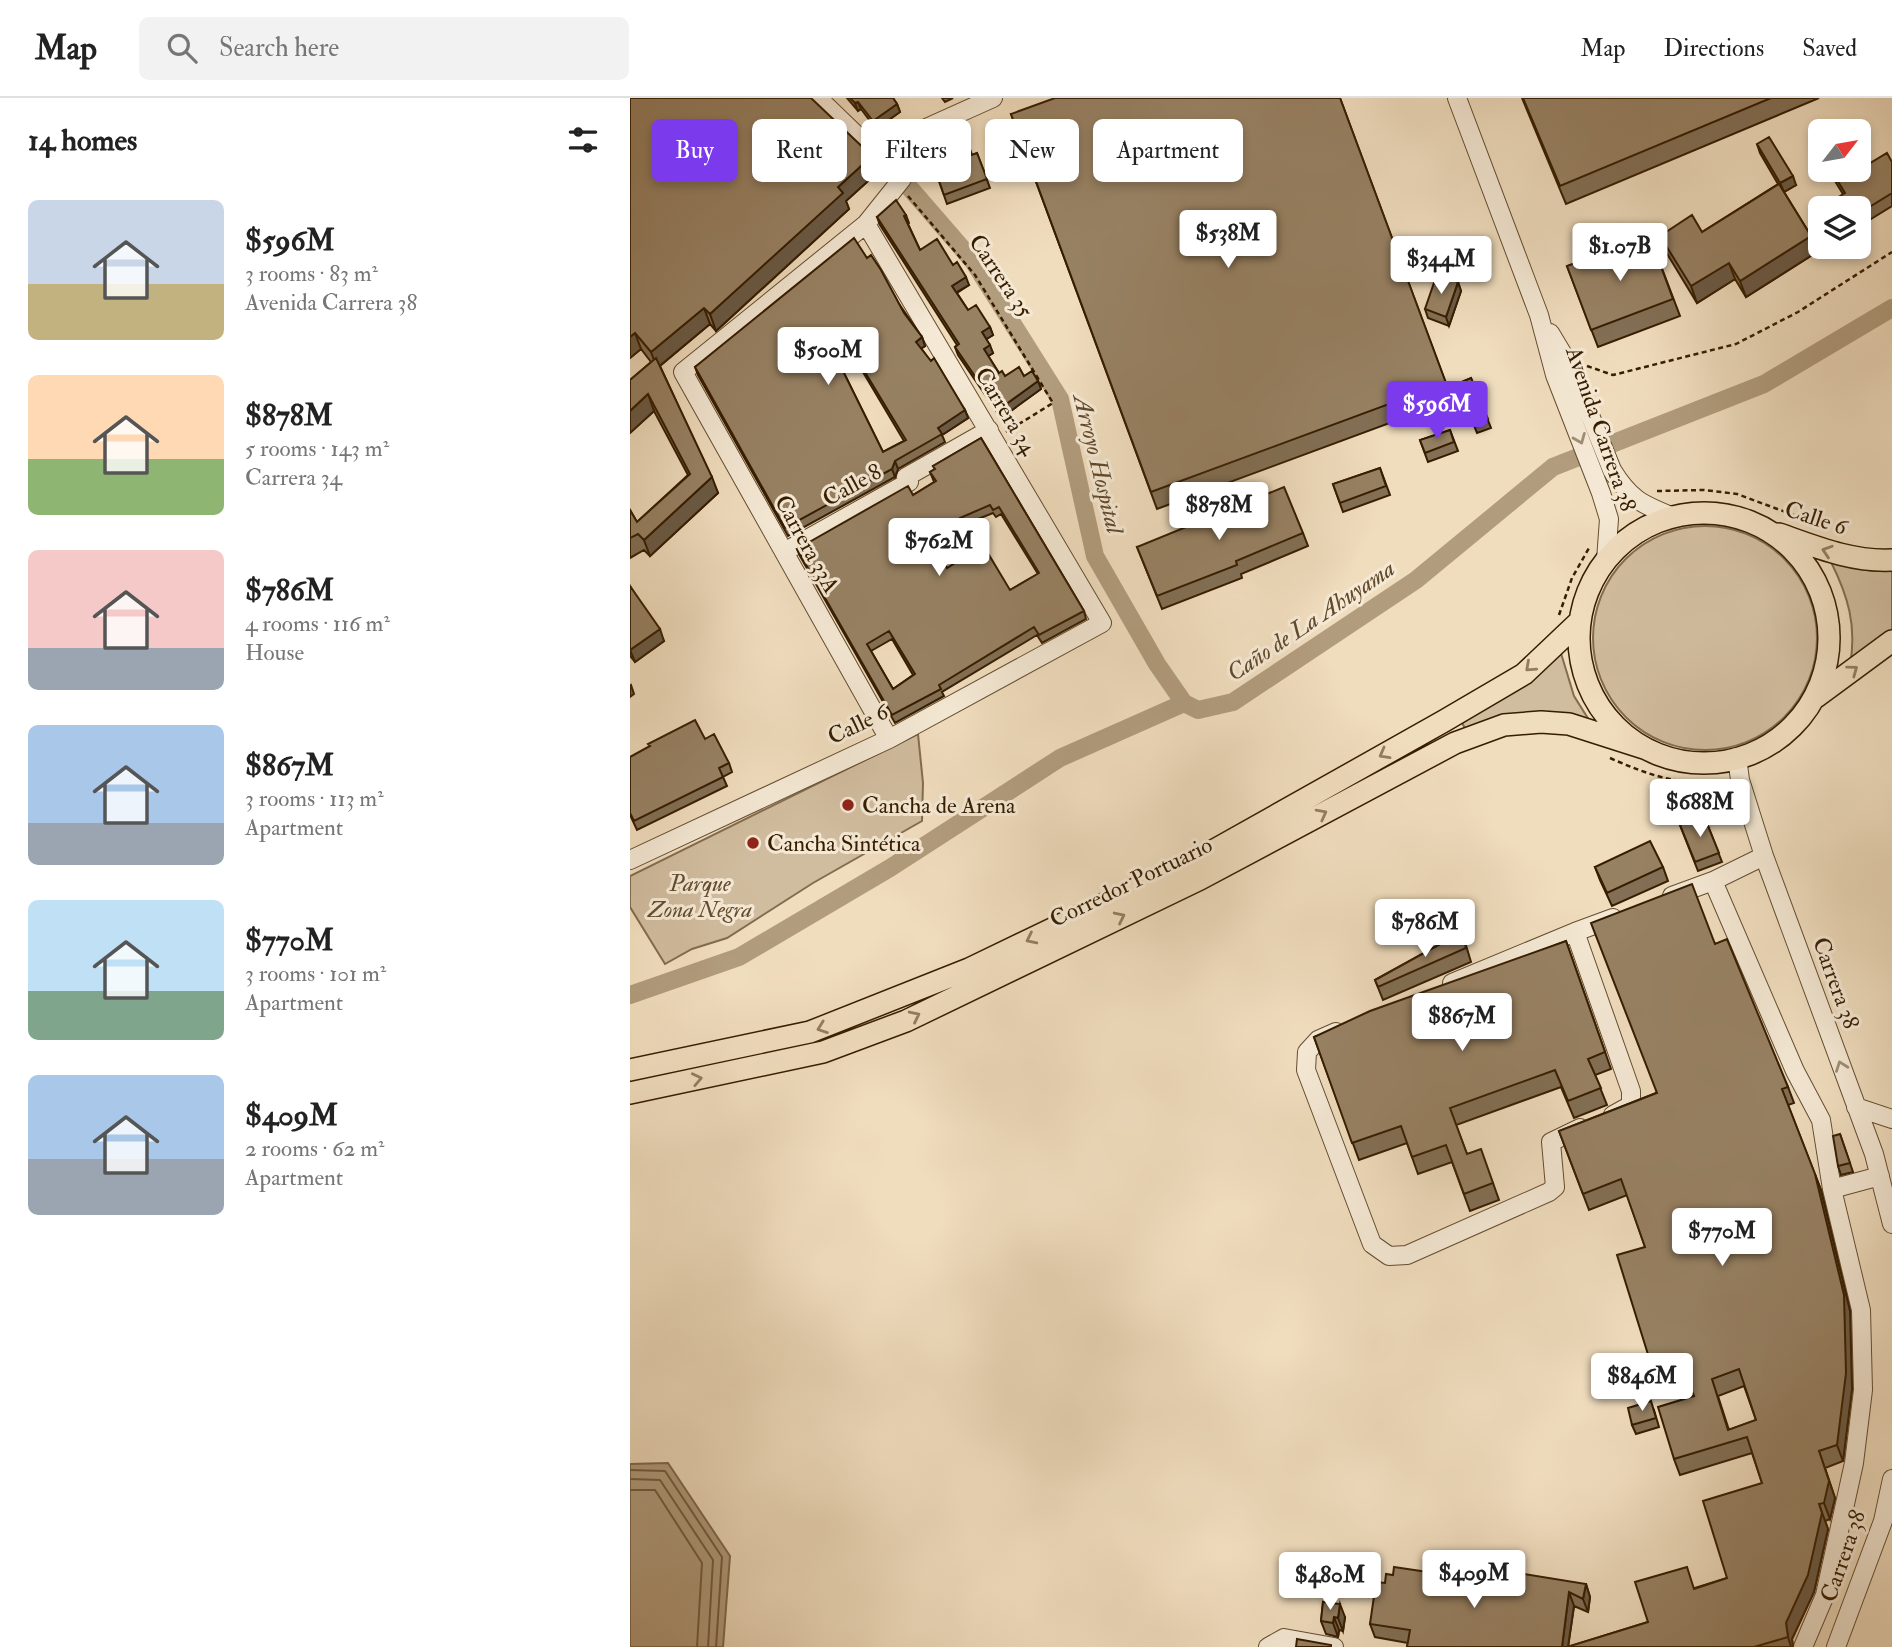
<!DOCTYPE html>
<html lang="en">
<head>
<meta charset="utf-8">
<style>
	body { margin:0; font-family:"IM FELL Double Pica",serif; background:#f2f2f2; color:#222; height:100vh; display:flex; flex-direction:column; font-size:26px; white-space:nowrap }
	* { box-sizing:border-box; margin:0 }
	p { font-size:23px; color:#767676 }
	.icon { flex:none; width:38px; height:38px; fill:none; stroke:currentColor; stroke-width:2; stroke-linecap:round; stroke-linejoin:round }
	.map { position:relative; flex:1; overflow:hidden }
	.side { display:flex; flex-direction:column; background:#fff; width:630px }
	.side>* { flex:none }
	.guide { position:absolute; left:21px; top:21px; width:665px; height:63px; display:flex; gap:14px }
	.needle { width:46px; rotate:59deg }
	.buttons { position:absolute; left:1178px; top:21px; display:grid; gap:14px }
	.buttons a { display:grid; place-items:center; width:63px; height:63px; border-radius:10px; background:#fff; box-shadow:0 4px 10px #0003; font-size:35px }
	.price { position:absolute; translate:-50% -60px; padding:0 16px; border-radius:7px; background:#fff; color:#222; font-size:23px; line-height:46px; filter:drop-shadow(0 2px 4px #0008) }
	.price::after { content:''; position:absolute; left:50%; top:42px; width:21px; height:16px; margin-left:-10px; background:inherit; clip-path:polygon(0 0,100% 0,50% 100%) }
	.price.on { background:#7c3aed; color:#fff }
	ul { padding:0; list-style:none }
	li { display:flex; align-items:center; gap:21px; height:175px; padding:0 28px }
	li span { display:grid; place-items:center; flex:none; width:196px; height:140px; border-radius:10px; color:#555 }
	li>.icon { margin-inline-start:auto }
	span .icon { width:84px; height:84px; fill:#fffc; stroke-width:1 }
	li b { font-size:30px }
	h2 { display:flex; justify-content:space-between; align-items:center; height:84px; padding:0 28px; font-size:30px }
	.pill { padding:0 24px; border-radius:10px; background:#fff; box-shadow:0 4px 10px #0003; font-size:24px; line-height:63px }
	.pill.on { background:#7c3aed; color:#fff }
	header { display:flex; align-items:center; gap:42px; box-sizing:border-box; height:98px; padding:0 35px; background:#fff; border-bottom:2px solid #e0e0e0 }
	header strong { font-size:33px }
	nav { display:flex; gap:38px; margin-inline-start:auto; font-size:24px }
	.search { width:490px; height:63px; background:#f2f2f2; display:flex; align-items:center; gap:18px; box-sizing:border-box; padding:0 24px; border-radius:10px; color:#767676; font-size:26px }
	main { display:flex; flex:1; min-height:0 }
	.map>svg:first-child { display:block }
	.green { fill:#d0bc9e; stroke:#836c4f; stroke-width:2 }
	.water { fill:#b19c7d; stroke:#80694b; stroke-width:2 }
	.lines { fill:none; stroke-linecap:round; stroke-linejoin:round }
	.shore { stroke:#745c3e; stroke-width:2 }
	.canal { stroke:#b19c7d; stroke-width:18 }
	.minor-casing { stroke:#644d30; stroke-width:20 }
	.major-casing { stroke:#361d00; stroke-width:24 }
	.path { stroke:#361d00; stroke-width:2.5; stroke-dasharray:5 3.5; stroke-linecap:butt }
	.minor { stroke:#f5e9d5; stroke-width:18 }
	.major { stroke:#f0ddbe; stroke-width:21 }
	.wall { fill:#826f55; stroke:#361d00; stroke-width:2; fill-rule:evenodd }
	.shaded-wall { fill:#6a5a45; stroke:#361d00; stroke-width:2 }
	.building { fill:#978163; stroke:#361d00; stroke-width:2; fill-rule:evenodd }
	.oneway { stroke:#9f8d75 }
	.oneway2 { stroke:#937d5f }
	.poi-dot { fill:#8f2418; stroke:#f5e9d5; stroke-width:2.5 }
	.labels { text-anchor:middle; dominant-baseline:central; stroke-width:6; stroke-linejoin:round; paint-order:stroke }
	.street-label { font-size:23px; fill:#361d00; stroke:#f5e9d5 }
	.poi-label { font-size:23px; fill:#361d00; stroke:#f5e9d5; text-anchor:start }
	.park-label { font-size:23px; font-style:italic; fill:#644d2f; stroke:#f5e9d5 }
	.water-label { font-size:24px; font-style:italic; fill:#61492c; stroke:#f5e9d5 }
</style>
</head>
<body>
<header>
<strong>Map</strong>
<div class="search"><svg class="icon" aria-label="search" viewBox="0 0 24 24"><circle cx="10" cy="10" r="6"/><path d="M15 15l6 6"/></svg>Search here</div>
<nav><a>Map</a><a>Directions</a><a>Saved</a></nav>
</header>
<main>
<section class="side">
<h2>14 homes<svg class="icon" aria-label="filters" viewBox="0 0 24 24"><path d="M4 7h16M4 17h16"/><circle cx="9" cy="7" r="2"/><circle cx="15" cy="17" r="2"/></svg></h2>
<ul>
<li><span style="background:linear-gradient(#c9d6e8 60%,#c2b280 0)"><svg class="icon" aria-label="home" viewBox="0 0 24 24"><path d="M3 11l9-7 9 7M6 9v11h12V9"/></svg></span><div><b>$596M</b><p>3 rooms · 83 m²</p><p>Avenida Carrera 38</p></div></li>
<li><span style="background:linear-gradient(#ffd9b3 60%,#8fb573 0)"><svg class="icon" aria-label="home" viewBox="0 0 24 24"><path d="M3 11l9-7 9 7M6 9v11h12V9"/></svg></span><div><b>$878M</b><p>5 rooms · 143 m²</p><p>Carrera 34</p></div></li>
<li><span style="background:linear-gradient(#f6c9c9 70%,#9aa5b1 0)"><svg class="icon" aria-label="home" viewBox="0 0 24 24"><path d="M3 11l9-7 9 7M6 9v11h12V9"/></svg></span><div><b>$786M</b><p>4 rooms · 116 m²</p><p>House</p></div></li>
<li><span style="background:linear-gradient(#a9c7e8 70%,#9aa5b1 0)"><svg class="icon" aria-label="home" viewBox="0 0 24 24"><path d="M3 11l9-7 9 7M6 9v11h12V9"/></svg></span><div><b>$867M</b><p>3 rooms · 113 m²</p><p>Apartment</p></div></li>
<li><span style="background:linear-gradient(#bfe0f5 65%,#7fa58c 0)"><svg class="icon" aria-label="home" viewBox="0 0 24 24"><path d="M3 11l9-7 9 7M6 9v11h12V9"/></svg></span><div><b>$770M</b><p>3 rooms · 101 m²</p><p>Apartment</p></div></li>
<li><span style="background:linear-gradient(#a9c7e8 60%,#9aa5b1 0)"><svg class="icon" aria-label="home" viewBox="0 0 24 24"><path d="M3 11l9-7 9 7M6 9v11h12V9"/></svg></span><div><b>$409M</b><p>2 rooms · 62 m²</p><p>Apartment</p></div></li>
</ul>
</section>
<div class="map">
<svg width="1262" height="1549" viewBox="0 0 1262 1549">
	<rect width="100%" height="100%" fill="#f0ddbe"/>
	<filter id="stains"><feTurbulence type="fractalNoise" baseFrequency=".00286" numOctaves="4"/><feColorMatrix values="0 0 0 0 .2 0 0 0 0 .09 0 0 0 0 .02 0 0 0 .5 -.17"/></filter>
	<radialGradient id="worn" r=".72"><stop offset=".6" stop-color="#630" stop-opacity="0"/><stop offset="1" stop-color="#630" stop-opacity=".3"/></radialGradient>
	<!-- green -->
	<path class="green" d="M963 540a112 112 0 1 1 224 0a112 112 0 1 1-224 0Z
		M1201,464l41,9h20v60l-42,34c7,-39 -2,-69 -19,-103z
		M930,552l14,46 15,24 -123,10 -4,-7z
		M288,636l5,49 -1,38 -109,62 -86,55 -35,11 -27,15 -35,-57v-31z"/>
	<!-- water -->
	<path class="water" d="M38,1365l62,93 -7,91h-93v-183z"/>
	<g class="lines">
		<!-- shore -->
		<path class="shore" d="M0,1372l35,1 57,86 -6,90
			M0,1381l30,1 53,80 -5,87
			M0,1392h25l47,73 -5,84"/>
		<!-- canal -->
		<path class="canal" d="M272,81l71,82 87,138 35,157 62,108 27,39
			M0,897l109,-38 151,-89 170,-110 124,-55 14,7 35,-8 183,-122 137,-113 211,-83 128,-76"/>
		<!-- minor casing -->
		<g class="minor-casing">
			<path id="minor" d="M188,0l84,81 -36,45 -183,148 206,367
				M827,0l82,217 16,60 46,118 8,26 -3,41
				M245,53l118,-53
				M920,235l21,35 41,102c17,28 29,34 59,46
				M276,379l83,-47
				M154,454l125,-70
				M1107,659l3,23 24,76 110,298 18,70
				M1134,758l-51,25 82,190 26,49 11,69 29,121 2,80 -9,73 -29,132 -22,52
				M0,762l259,-121 213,-116 -236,-399
				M1042,798l41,-15
				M822,885l123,-51
				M706,934l-18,8 -11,12 -1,18 66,174 17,12 18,-1 142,-63 6,-5 -4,-45 29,-14
				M1226,1009l36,12
				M983,1017l18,-10v-14l-56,-159 38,-14
				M1202,1091l48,-13
				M638,1549l16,-9 50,9
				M1206,1549l47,-126 9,-42"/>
		</g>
		<!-- major casing -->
		<g class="major-casing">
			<path id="major" d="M949 540a125 125 0 1 1 250 0a125 125 0 1 1-250 0Z
				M1149,436c37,13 73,28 113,26
				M1186,599l76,-56
				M0,972l180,-38 159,-63 235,-113 240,-135 80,-47 56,-53
				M0,995l193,-41 83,-31 294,-142 255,-136 49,-18 37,-3 28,2 75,24"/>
		</g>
		<!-- path -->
		<path class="path" d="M278,98l67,79 78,128 -47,29
			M957,268l26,9 123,-31 62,-32 94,-60
			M1027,393l47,-1 33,4 62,23
			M929,517l13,-37 17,-30
			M980,660c38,17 73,29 115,24"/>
		<!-- minor -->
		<use href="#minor" class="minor"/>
		<!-- major -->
		<use href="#major" class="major"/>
	</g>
	<!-- wall -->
	<path class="wall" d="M0,0l248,74 -32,29 3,8 -133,122 -6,-7 -50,42 58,127 -68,63 -6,-6 -14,8v-48l7,12 51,-47 -34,-64 -24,22v-53l21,-18 -10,-13 -11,9z
		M217,0h46l4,6 3,8 -24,17 -15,-20 -3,2z
		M312,0h11l-8,4z
		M710,0l112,302 -295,109 -146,-395z
		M892,0h297l-253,106z
		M294,40l48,17 5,-2 13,35 -43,16z
		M1127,46l39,41 -12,7 27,44 6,16 -71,45 -11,-18 -38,24 -31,-51 -6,-16 42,-4 76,-48 -18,-31z
		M1262,64v44l-34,21v-19l-15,-14 -11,-18 -2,-6h19l3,4z
		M276,117l3,8 -1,1 12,26 33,15 16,20 -12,8 11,17 22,17 3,8 -7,4 7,14 -5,3 11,17 6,3h19l14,5 3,8 -40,29 -43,-63 -3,-8 2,-2 -77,-120 -3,-8z
		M1020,139l30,79 -82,31 -31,-81z
		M237,160l55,79 3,9 -4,2 44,62 3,8 -26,17 3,7 -47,27 -3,8 -107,59 -90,-161 -3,-8zM224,259l50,84 -21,11 -43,-87z
		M828,184l3,9 -12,35 -21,-8 -3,-9z
		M841,280l20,50 -14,5 -20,-49z
		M820,332l8,21 -30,11 -8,-22z
		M351,340l103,173 2,8 -44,24 -5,-8 -95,57 2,4 -49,27 -95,-167 -3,-7 116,-54 21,-13 -4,-10 5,-3 -2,-3zM363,415l3,4 5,-3 37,60 -28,16 -63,-22 -11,-20 29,-17 -2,-6zM262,541l21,36 -20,14 -22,-38z
		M750,370l10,27 -47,17 -10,-28z
		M673,435l5,13 -67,28 1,4 -80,31 -25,-62z
		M0,488l34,55 -29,21 -5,-6z
		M0,659l99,6 3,9 -9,5 4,9 -90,44 -7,-15z
		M1074,718l18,46 -24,9 -18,-46z
		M965,769h68l5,14 -56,25 -12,-26z
		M832,834l9,30 -88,38 -8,-20z
		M936,843l45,128 -16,6 12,30 -33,13 -13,-31 -105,38 11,29 26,29 6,17 -29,11 -18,-49 -34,12 -11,-31 -48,17 -45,-123z
		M1085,846l73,143 6,16 -6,2 33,85 29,121 2,78 -9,72 -18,7 10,30 -5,21 -5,2 3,8 -14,63 -22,47 1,8h-386l1,-4 -33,-6 -5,-13 15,-41 201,1 4,13 -2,15 -14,-6 -6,41 80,-25 47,-34 32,-10 35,-95 -10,-30 -72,22 -6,-16 19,-63 -10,-24 -26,8 -6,-16 -6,-117 -18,-52 -38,15 -30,-79 97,-38zM1114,1288l12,34 -27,10 -11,-34z
		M1210,1036l13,38 -12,3 -3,-9z
		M1024,1312l5,17 -23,7 -4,-9z
		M693,1504l22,15 -2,14 -4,-1 -1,7 -12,-3 -5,-13z"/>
	<!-- shaded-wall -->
	<path class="shaded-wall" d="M228,4l3,7 -3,2 -3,-8z
		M267,6l3,8 -24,17 -3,-8z
		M242,58l6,16 -32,29 3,8 -133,122 -6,-17 128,-127z
		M1163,78l3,9 -12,7 -4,-9z
		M1181,138l6,16 -71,45 -6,-16z
		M1099,165l6,16 -38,24 -6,-17z
		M336,179l3,8 -14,8 -3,-7z
		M828,184l3,9 -12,35 -3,-9z
		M74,210l6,16 -53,44 -6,-16z
		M360,229l3,8 -8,5 -3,-8z
		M5,235l6,16 -11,9v-21z
		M292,239l3,9 -6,4 -3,-8z
		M360,247l3,8 -6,4 -3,-8z
		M408,283l3,8 -40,29 -3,-8z
		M18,296l6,17 -24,22v-22z
		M335,312l3,8 -26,17 -4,-7z
		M265,363l3,8 -3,8 -3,-8z
		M82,379l6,16 -68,63 -6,-16z
		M30,531l4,12 -29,21 -5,-12z
		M1,587l3,9 -4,3v-11z
		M1185,1076l6,16 29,121 2,78 -9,72 -6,-16z
		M1189,1353l16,47 -5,21 -6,-16z
		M1189,1406l9,25 -14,63 -22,47 1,8h-2l-3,-10 -2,-14z
		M956,1486l4,13 -2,15 -5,-13z
		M939,1494l5,14 -6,41h-6z
		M710,1506l5,13 -2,14 -5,-13z
		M704,1519l5,13 -1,7 -5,-14z"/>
	<!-- building -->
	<path class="building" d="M0,0h181l61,58 -34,31 5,6 -133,121 -6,-6 -53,44 -16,-19 -5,4z
		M220,0h43l4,6 -24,17 -15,-19 -3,1z
		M425,0h285l106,285 -295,109 -140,-378z
		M893,0h248l-211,88z
		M332,27l10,30 5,-2 10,26 -43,16 -20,-57z
		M1139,39l24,39 -13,7 -23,-39z
		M1257,55l5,9v31l-34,21v-6h-36v-1l23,-14 -14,-23h18l3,4z
		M1149,86l32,52 -71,45 -11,-18 -38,23 -31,-50 32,-21 10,17z
		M266,102l10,15 -2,1 16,34 17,-11 16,26 4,-3 9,15 -14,9 16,24 8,-5 14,22 -8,5 8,13 -6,4 15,24 3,-2 3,5 14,-9 5,9 8,-5 6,10 -40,29 -43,-63 4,-3 -82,-127z
		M1020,139l23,62 -82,31 -24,-64z
		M224,140l13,20 4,-3 10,15 23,43 18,24 -6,5 15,19 3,-3 31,52 -27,18 4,6 -47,27 -3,8 -107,59 -90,-161zM221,251l55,91 -23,12 -47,-95z
		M807,176l21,8 -12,35 -21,-8z
		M26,260l56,119 -68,63 -6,-6 -8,4v-28l7,12 53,-48 -42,-80 -18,17v-31z
		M841,280l17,41 -14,5 -17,-40z
		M820,332l4,12 -29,11 -5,-13z
		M351,340l103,173 -45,24 -5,-8 -95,58 2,4 -49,26 -95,-166 111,-63 5,9 23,-14 -6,-9 5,-3 -2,-3zM360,407l3,5 6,-3 40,66 -29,17 -27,-45 -36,23 -15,-27 31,-18 -3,-5zM259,533l26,43 -22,15 -26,-45z
		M750,370l6,18 -46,17 -7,-19z
		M654,389l19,46 -67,28 1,4 -80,31 -20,-49z
		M0,488l30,43 -30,21z
		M65,622l10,19 9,-5 15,29 -10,5 4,9 -89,44 -4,-8v-56l20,-11 -2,-2z
		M1074,718l15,37 -24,9 -15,-37z
		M1020,743l13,26 -56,26 -12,-26z
		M1062,786l23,60 12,-5 61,148 -6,2 33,85 29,121 2,78 -9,72 -18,6 10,30 -5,22 -5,1 3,9 -14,62 -22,48 2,14 -34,10h-187l81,-25 -13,-40 52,-15 7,22 33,-11 -24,-77 59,-18 -15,-46 -73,22 -16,-52 36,-11 -16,-40 -27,8 -34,-109 28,-8 -24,-68 -38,15 -24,-63 98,-38 -66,-170zM1109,1271l17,51 -28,10 -16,-51z
		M832,834l4,16 -88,39 -3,-7z
		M936,843l39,111 -17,7 13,29 -33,13 -13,-31 -105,38 17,46 14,-5 12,34 -29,11 -18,-49 -34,12 -11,-31 -49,17 -38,-106 56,-26z
		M1210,1036l10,29 -12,3 -5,-30z
		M1021,1303l5,17 -24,7 -4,-17z
		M764,1469l115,17 2,-12 75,12 -3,15 -14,-7 -7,55h-155l3,-17 -40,-6 6,-42 9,1 1,-9 7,1z
		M693,1504l17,2 -2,14 -4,-1 -1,6 -12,-2z
		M667,1541l34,6v2h-35z"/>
	<!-- one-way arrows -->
	<defs><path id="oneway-chevron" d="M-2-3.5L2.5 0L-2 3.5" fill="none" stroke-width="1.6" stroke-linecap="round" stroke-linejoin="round" transform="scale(1.75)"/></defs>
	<g class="oneway">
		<use href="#oneway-chevron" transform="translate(950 341) rotate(68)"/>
		<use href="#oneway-chevron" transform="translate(1211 968) rotate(-110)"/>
	</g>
	<g class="oneway2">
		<use href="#oneway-chevron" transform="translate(1197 453) rotate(-162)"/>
		<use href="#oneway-chevron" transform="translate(900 569) rotate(138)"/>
		<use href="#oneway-chevron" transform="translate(1223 572) rotate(-36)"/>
		<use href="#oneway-chevron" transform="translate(754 656) rotate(151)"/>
		<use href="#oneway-chevron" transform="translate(692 716) rotate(-28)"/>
		<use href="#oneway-chevron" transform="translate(490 819) rotate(-26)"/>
		<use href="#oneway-chevron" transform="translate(401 841) rotate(154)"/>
		<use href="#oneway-chevron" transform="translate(285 918) rotate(-26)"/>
		<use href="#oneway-chevron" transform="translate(192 930) rotate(160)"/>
		<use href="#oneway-chevron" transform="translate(67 981) rotate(-12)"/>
	</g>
	<!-- markers -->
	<g class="poi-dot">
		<circle cx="218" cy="707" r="7"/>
		<circle cx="123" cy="745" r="7"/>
	</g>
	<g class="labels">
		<!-- street labels -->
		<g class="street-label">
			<text transform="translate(371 178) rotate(56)">Carrera 35</text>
			<text transform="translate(376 313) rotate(59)">Carrera 34</text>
			<text transform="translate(971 331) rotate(71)">Avenida Carrera 38</text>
			<text transform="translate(222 387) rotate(-29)">Calle 8</text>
			<text transform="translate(1186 420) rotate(18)">Calle 6</text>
			<text transform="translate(177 446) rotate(61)">Carrera 33A</text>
			<text transform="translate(228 626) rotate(-26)">Calle 6</text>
			<text transform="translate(501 784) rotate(-26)">Corredor Portuario</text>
			<text transform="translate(1206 885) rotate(70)">Carrera 38</text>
			<text transform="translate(1213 1458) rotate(-71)">Carrera 38</text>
		</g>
		<!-- poi labels -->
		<g class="poi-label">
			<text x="232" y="707">Cancha de Arena</text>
			<text x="137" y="745">Cancha Sintética</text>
		</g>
		<!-- park labels -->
		<g class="park-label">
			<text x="70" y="785">Parque<tspan x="70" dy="26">Zona Negra</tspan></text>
		</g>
		<!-- water labels -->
		<g class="water-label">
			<text transform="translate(468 366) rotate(76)">Arroyo Hospital</text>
			<text transform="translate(681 523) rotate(-34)">Caño de La Ahuyama</text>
		</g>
	</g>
	<rect width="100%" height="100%" filter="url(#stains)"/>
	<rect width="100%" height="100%" fill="url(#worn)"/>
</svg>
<div class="buttons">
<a><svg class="needle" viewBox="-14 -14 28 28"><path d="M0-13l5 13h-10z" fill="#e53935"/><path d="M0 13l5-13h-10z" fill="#767676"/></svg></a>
<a><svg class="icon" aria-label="layers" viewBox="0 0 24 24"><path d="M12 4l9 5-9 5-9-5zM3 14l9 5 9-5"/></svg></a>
</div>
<b class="price" style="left:598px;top:172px">$538M</b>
<b class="price" style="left:990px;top:185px">$1.07B</b>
<b class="price" style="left:811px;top:198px">$344M</b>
<b class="price" style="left:198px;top:289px">$500M</b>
<b class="price on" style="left:807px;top:343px">$596M</b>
<b class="price" style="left:589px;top:444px">$878M</b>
<b class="price" style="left:309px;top:480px">$762M</b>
<b class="price" style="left:1070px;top:741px">$688M</b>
<b class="price" style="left:795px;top:861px">$786M</b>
<b class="price" style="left:832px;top:955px">$867M</b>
<b class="price" style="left:1092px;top:1170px">$770M</b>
<b class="price" style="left:1012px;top:1315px">$846M</b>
<b class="price" style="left:844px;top:1512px">$409M</b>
<b class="price" style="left:700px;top:1514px">$480M</b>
<div class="guide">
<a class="pill on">Buy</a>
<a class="pill">Rent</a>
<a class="pill">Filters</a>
<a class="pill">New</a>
<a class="pill">Apartment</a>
</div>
</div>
</main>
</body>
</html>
